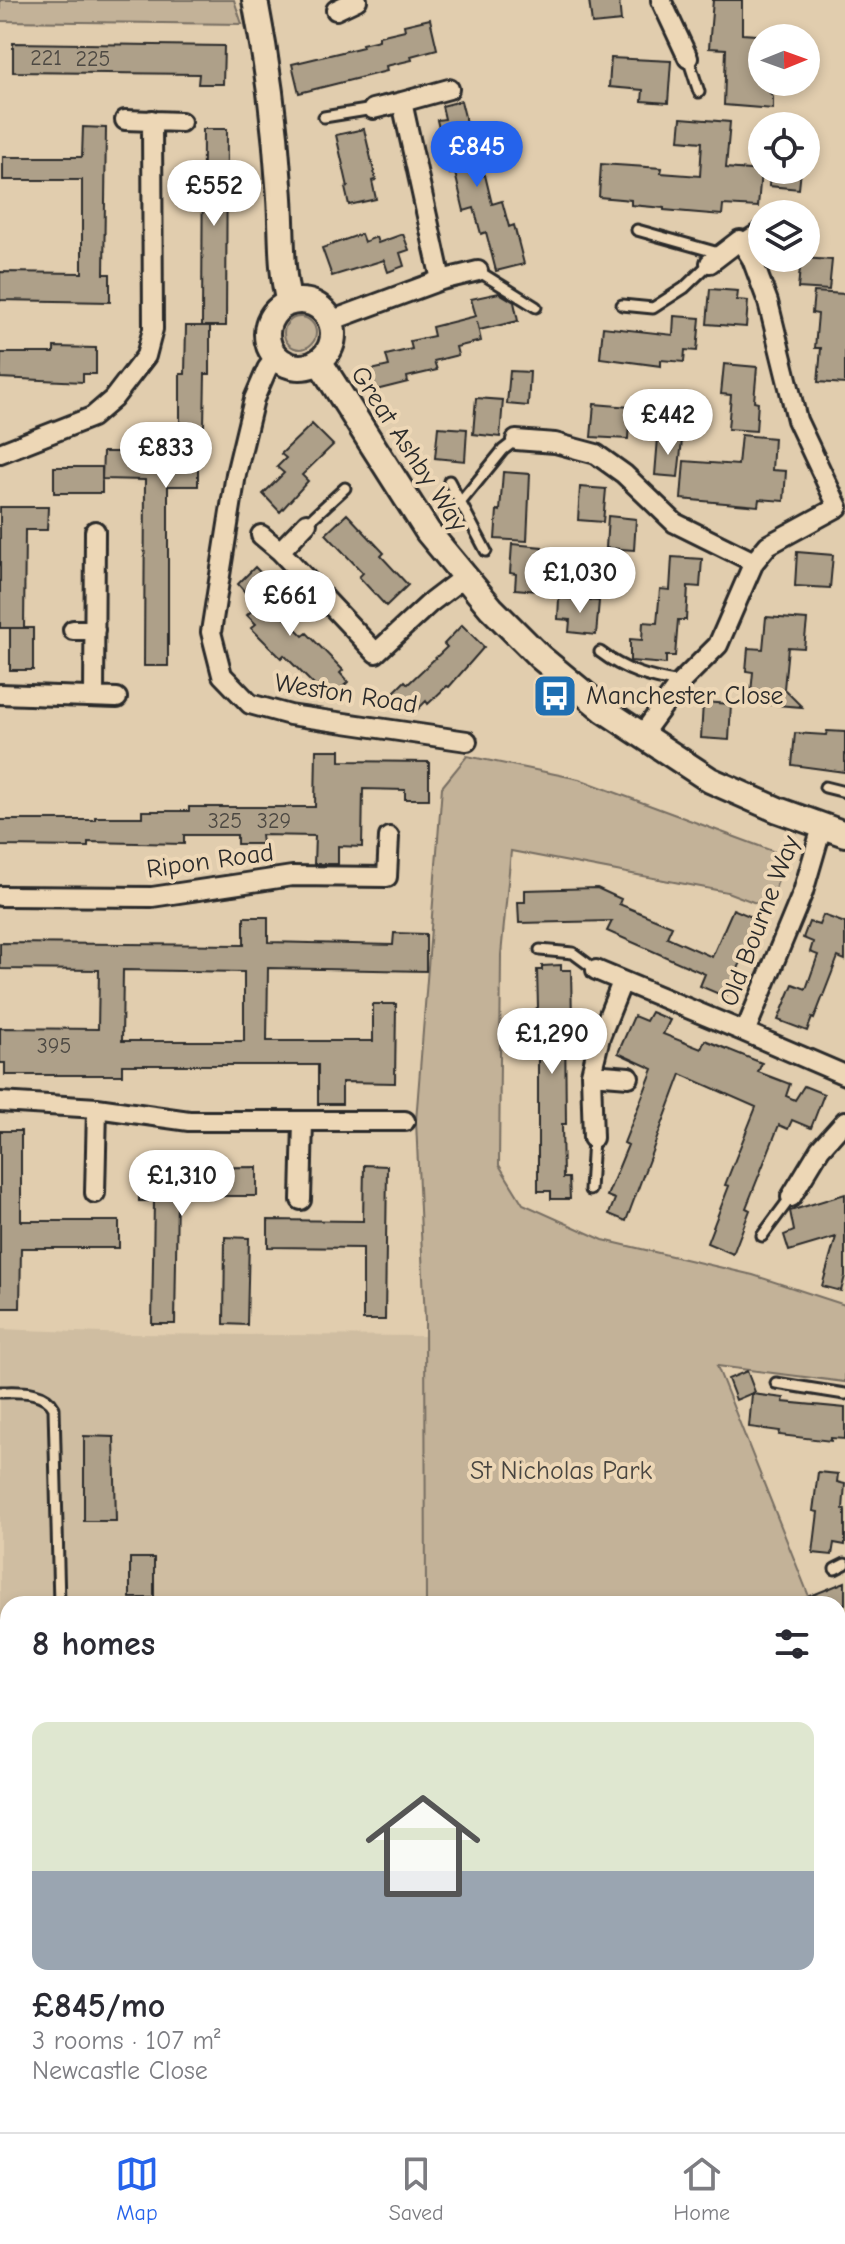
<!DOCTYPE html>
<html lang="en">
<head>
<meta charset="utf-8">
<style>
	body { margin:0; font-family:"Comic Neue",sans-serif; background:#f7f7f7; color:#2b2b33; height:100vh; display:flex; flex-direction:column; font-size:30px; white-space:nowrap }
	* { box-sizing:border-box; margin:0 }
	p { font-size:26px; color:#7c7c81 }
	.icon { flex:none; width:44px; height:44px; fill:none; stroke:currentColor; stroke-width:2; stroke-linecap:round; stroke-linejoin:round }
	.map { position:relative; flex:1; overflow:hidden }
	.details { position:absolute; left:0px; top:1596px; width:846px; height:536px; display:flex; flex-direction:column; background:#fff; border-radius:24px 24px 0 0; box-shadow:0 4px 12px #0003 }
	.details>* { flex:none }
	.needle { width:52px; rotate:89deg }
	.tools { position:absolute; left:748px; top:24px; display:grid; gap:16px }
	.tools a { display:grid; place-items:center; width:72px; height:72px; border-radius:50%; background:#fff; box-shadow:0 4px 12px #0003; font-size:40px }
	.price { position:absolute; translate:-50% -68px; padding:0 18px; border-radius:28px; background:#fff; color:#222; font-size:26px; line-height:52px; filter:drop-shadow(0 2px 4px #0008) }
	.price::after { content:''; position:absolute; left:50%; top:48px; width:24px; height:18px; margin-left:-12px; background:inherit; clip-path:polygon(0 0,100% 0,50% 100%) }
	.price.selected { background:#2563eb; color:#fff }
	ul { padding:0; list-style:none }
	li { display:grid; align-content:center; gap:16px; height:424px; padding:0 32px }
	li span { display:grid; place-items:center; height:248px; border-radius:16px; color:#555 }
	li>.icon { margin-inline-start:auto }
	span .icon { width:144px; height:144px; fill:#fffc; stroke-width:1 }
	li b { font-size:34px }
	h2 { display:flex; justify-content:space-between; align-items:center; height:96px; padding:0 32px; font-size:34px }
	.menu { display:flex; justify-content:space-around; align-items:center; height:112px; border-top:2px solid #e1e1e2; background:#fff; font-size:22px; color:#7c7c81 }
	.menu a { display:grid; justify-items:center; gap:4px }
	.menu .selected { color:#2563eb }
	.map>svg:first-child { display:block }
	.built { fill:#cfbda1 }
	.green { fill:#c3b298; stroke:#776e62; stroke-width:2 }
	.building { fill:#aea089; stroke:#2b2b2b; stroke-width:2; fill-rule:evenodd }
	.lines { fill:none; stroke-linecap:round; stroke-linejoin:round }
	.lane-casing { stroke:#2b2b2b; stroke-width:15 }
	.street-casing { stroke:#2b2b2b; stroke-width:24 }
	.secondary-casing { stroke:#2b2b2b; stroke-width:30 }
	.lane { stroke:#edd7b6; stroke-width:9 }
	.street { stroke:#edd7b6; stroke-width:18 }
	.secondary { stroke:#edd7b6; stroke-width:24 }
	.labels { text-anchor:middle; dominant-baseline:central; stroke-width:8; stroke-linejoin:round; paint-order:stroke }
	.number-label { font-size:22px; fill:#4c4842 }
	.street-label { font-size:26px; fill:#2b2b2b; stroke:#edd7b6 }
	.poi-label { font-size:26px; fill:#2b2b2b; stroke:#edd7b6; text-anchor:start }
	.park-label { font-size:26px; fill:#494641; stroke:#edd7b6 }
</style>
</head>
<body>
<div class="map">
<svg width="845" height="2132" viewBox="0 0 845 2132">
	<rect width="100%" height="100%" fill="#e1cdae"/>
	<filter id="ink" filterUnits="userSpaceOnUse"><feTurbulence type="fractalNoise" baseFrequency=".0125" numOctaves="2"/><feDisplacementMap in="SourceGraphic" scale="16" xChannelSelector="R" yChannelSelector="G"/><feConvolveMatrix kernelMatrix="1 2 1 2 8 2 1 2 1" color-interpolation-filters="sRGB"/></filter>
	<g filter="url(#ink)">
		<!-- built -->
		<path class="built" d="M0,1329l127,5 298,2 1,268h-418v343l-8,-1z"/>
		<!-- green -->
		<path class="green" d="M0,0h234l8,24 -242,-3z
			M284 333a16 16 0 1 1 32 0a16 16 0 1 1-32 0Z
			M467,756l112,23 207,77 -17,52 -42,-16 -216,-41 -10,104 -2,210 24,39 80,36 150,35 92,30v77l-128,-16 95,238h-386l-1,-283 -9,-200 26,-334z
			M838,1671l7,17v444h-423v-8h416z"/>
		<!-- building -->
		<path class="building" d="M589,0h30l2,21 -29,3z
			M713,0h29v34l14,1 -2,19 8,1v27l11,15v12l-49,-4 2,-56 -17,-1z
			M430,19l7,30 -26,7 1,4 -26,6 1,5 -88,22 -7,-29 71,-17 -1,-3 17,-4v-4l26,-6 -1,-5z
			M13,43l211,3 -1,38h-25l1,-10 -186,-2z
			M611,58l60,3 -3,42 -26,-2 1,-11 -34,-3z
			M461,101l19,75 5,-1 7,29 10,-3 7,26 5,-2 10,39 -28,7 -10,-39 -5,2 -7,-26 -10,3 -9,-38 -5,1 -13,-54 8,-1 -3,-13z
			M681,118l49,4 -4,46 35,3 -3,36 -35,-2 -1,10 -58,-5v-2l-33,-3v-5l-32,-3 2,-33 61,4 -1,5 39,3 2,-34 -23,-2z
			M83,127l23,1 -2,146h6v28l-110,-2v-28l82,1v-93h-79v-23h79z
			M203,129h24l-1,197h-24z
			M364,129l12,51 -4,1 4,18 -27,6 -4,-17 3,-1 -12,-52z
			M770,170h31l-2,19 -30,-3z
			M361,234l3,8 12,-5 2,6 25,-9 6,16 -9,3 4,13 -16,6 -4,-12 -52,16 -10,-28z
			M801,258l31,2 -3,30 -31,-2z
			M710,289l28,2 -1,9 11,1 -2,26 -39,-3z
			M814,292l31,2v90l-27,-2 3,-34h-6l3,-34 -6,-1z
			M499,293l15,9 4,19 -39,9 -2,-8 4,19 -25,6 2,8 -24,6 3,9 -30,7 1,5 -32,8 -5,-20 18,-4 -3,-11 26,-6 -2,-8 24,-5 -2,-9 44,-11 -5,-17z
			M674,316l26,2 -3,33 -12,-1 -1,12 -23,-2v6l-61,-8 3,-31 70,8z
			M186,326h24v48h-5l-1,52h-6v60h-30v180h-24l1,-186 -43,-1 1,-27h77v-78h5z
			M54,347l42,1v26h-13v8l-83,-4 1,-25h53z
			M724,364l33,3 -3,34 4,1 -2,29 -28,-2 3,-34 -10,-1z
			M510,371l20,1 -2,34 -21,-2z
			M476,398l27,2 -3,37 -27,-3z
			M594,404l36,3 -2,32 -37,-2z
			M312,424l21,21 -31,30 6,6 -28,31 -17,-18 21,-21 -7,-6 9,-9 -5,-4z
			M438,427l29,2 -2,32 -30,-3z
			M741,435l33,3 -2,32 14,1 -2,30 -25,-2 -1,7 -77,-7 3,-38 54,4z
			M658,438l24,2 -4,37 -23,-2z
			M54,467h48v26h-48z
			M503,472l27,2 -3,67 -32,-2 2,-29 3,1z
			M580,487l26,2 -3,33 -25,-2z
			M0,507h48l-1,23h-22l-1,98h-24z
			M347,514l37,39 -3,3 27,29 -22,21 -27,-29 4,-4 -37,-39z
			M608,516l28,3 -2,31 -28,-2z
			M512,544l30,3 -4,44 -23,-2 1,-15 -6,-1z
			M797,552l36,3 -3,33 -35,-2z
			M672,557l30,2 -2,28 -12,-1 -2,34h-8l-3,36h-9v8l-36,-3v-22l12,1 1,-18 14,1 3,-34 10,1z
			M255,567l20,21 -6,6 8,9 -3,4 29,29 4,-3 36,37 -3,3 8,9 -17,16 -8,-8 -2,2 -37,-37 -3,3 -30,-30 5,-4 -9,-9 10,-9 -19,-22z
			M559,598l40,3 -3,34 -27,-3 1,-12 -12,-1z
			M766,617l41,3 -3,28 -16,-1 -4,42 18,18 -52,-4 3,-31 -7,-1 2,-23 15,1z
			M462,625l22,22 -35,40 -2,-1 -19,18 -2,-3 -13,13 -20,-21 12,-12 3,3 39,-37 -3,-3z
			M10,628h23v42h-23z
			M703,702l28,2 -2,36 -28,-2z
			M827,731l18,1v40l-53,-7 3,-32 31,2z
			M316,750h24v11l89,1v37h-24v-9l-42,-1 -1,58 -24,-1v18h-24l1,-28 -54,-1 1,9h-25v-9h-53v9l-96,-2v5l-88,-1v-26h95v-3h47v-6h47v-4h126z
			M597,888l24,11 -2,5 53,22 -5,11 45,20 21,-48 26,11 -33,77 -26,-11 5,-12 -98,-43 5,-10 -93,2 -1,-21h7v-12z
			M823,915l22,8v37l-7,-3 -24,62 -2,-1 -5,13 -29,-11 15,-36 13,5 12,-34 -8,-3 3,-10 -10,-4 6,-16 10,3z
			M244,917h24v25l125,3 1,-12 32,1v37l-158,-3 -1,73h106v-37h23l-1,79 -53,-1v22h-24v-39h-196v10h-117v-12h-5v-35l98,1 1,-59 -99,-1v-26l244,2zM123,970l121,2v69h-122z
			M561,965v5h10l1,51h-7l1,103h-4l1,54h6l1,21h-19v-8h-13v-171l-10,-5 10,-8 -1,-37h5v-4z
			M651,1012l19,8 -7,14 38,15 4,-9 57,23 -4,9 32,12 -4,12 9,4 9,-14 20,8 -13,34 -19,-8 -4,9 -9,-4 -33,83 4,2 -17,44 -26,-11 22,-57 -4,-1 31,-78 -75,-33 -55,147 -17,-7 6,-15 -8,-3 21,-51 -4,-2 29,-74 -35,-16 16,-37 12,5z
			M0,1131h21v90h98v27h-98l-1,60h-20z
			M364,1165l23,1 -2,154h-22v-72l-95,-1v-27l95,1z
			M257,1167v29h-80l-2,128h-23l2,-123h-15v-33z
			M845,1194v82l-4,15 -19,-5 14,-49 -47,14 -5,-16 10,-4 -4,-20z
			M225,1237l24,1 -2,87 -23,-1z
			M747,1371l8,21 -19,8 -8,-21z
			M752,1394l32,4 -1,4 62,6v31l-14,-1v3l-52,-6 1,-4 -31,-4z
			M84,1436l30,1 2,84h-32z
			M818,1472l20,2 -1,8 8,2 -2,25 2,1v35l-11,-2 -2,12 -19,-2 5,-41 -5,-1z
			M130,1558h24v40h-24z
			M845,1582v22h-52v-1z"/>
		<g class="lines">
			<!-- lane casing -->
			<g class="lane-casing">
				<path id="lane" d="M688,58l11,34
					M324,117l49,-8
					M781,214l7,-4
					M637,230l85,24
					M740,240l22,-14
					M478,271l58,36
					M622,305l31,3 31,-20 26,-25
					M449,481l37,70
					M460,503l43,-53 13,-10
					M307,523l38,-35
					M600,652c25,19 49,26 80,31
					M825,787l20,5
					M540,950l33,3 23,17
					M590,1190l3,-52
					M762,1236l29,-39
					M776,1383l69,11
					M0,1392c18,0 44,-3 54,16l5,196
					M835,1569l10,-5
					M0,1744l8,-1"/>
			</g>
			<!-- street casing -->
			<g class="street-casing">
				<path id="street" d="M661,0l27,58
					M336,10l21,-10
					M373,109l29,-7
					M125,120l56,2
					M441,280l-39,-178 47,-13
					M330,321l111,-41 37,-9
					M276,357l-9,12 -13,30 -18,75 -25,158 11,43 28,29 40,11 177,26
					M516,440l39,3 41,11 28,20 51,49 79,39
					M0,453l92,-36 21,-18 33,-43 7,-27 -1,-209
					M261,535l19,16 96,102 54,-50 34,-26
					M280,551l27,-28
					M73,630h22
					M0,694l117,4
					M94,697l1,-166
					M641,736l39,-53 38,-38 36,-83 14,-17 70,-38 -41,-87 -29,-118 -16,-43 -12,-19 -30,23
					M0,896l152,1 140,-21 95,1 2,-40
					M596,970l149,62 58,-140 19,-65
					M745,1032l100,43
					M591,1074l38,3
					M0,1102l97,6 92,13h216
					M593,1138l-2,-64 9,-37 22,-55
					M95,1193l2,-85
					M791,1197l29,-48 25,-28
					M301,1200l2,-79
					M321,2124v8"/>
			</g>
			<!-- secondary casing -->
			<g class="secondary-casing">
				<path id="secondary" d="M255,0c12,61 20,123 24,185 4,39 0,80 10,118
					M267 334a33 33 0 1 1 66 0a33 33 0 1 1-66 0Z
					M319,361l109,171 63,76 49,49 64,53 106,70 68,30 67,24"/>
			</g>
			<!-- lane -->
			<use href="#lane" class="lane"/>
			<!-- street -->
			<use href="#street" class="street"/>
			<!-- secondary -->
			<use href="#secondary" class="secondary"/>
		</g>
	</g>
	<!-- icons -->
	<defs>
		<g id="bus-square" transform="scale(2.3)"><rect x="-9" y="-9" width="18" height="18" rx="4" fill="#1f6fb2" stroke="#edd7b6"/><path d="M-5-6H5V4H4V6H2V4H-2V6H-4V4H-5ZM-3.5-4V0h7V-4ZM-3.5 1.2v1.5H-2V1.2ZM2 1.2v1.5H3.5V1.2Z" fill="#fff"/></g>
	</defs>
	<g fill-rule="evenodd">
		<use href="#bus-square" x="555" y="696"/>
	</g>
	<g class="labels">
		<!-- number labels -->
		<g class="number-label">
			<text x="46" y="58">221</text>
			<text x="93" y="59">225</text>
			<text x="225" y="821">325</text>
			<text x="274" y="821">329</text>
			<text x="54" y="1046">395</text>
		</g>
		<!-- street labels -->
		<g class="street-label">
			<text transform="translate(409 449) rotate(57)">Great Ashby Way</text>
			<text transform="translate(346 694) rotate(9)">Weston Road</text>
			<text transform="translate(210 861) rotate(-8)">Ripon Road</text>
			<text transform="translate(760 921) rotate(-69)">Old Bourne Way</text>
		</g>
		<!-- poi labels -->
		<g class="poi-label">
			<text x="586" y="696">Manchester Close</text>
		</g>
		<!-- park labels -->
		<g class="park-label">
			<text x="561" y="1471">St Nicholas Park</text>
		</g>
	</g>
</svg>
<div class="tools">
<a><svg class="needle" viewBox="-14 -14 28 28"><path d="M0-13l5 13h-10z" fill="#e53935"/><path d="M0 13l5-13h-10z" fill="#7c7c81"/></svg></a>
<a><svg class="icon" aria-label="locate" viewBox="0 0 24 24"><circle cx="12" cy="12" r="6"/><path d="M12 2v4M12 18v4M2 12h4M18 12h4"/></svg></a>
<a><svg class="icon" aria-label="layers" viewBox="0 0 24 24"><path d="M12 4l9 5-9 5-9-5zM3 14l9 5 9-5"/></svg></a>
</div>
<b class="price selected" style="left:477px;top:189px">£845</b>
<b class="price" style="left:214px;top:228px">£552</b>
<b class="price" style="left:668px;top:457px">£442</b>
<b class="price" style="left:166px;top:490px">£833</b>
<b class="price" style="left:580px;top:615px">£1,030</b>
<b class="price" style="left:290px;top:638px">£661</b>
<b class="price" style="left:552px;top:1076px">£1,290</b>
<b class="price" style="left:182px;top:1218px">£1,310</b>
<section class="details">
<h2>8 homes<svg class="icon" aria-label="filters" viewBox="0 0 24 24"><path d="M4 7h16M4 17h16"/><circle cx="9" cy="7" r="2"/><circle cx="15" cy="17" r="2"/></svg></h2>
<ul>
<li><span style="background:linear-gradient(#dfe7d0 60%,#9aa5b1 0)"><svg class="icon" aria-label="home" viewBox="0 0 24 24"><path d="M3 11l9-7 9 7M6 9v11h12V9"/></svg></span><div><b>£845/mo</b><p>3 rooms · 107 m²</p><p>Newcastle Close</p></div></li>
</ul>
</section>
</div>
<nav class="menu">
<a class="selected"><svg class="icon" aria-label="map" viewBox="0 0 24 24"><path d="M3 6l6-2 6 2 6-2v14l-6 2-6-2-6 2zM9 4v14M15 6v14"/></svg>Map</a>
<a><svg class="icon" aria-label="saved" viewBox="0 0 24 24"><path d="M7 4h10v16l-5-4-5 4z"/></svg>Saved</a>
<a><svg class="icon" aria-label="home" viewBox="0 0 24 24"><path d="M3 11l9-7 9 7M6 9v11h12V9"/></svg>Home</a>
</nav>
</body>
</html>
